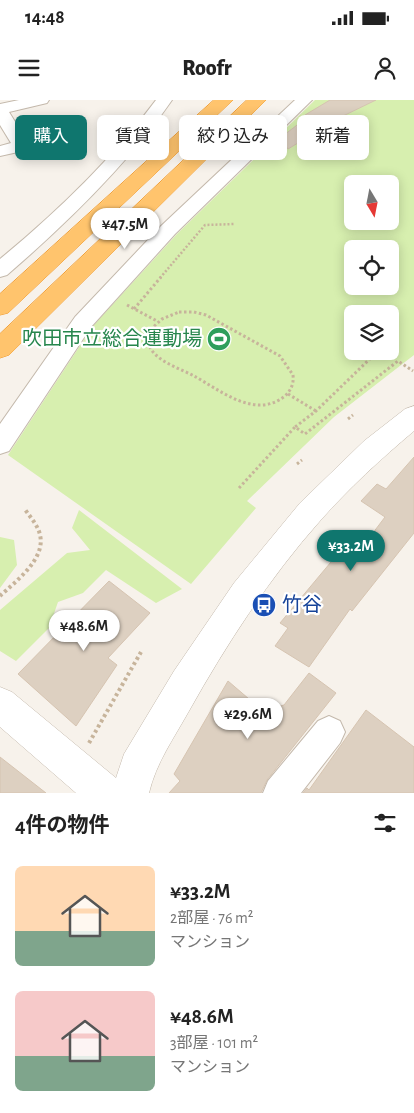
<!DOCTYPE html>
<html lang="ja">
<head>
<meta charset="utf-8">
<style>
	body { margin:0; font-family:"Alegreya Sans","Noto Sans JP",sans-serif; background:#f6f6f6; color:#222; height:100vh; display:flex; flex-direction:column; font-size:19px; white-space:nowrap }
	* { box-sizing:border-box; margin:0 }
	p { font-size:16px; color:#767676 }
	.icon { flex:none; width:28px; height:28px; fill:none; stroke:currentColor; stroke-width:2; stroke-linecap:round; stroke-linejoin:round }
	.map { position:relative; height:693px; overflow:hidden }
	.details { display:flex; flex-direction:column; background:#fff; flex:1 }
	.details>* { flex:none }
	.hud { position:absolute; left:15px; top:15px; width:385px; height:45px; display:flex; gap:10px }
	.needle { width:32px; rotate:170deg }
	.controls { position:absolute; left:344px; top:75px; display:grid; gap:10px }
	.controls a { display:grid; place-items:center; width:55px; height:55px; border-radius:8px; background:#fff; box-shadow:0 2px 12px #0003; font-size:25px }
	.price { position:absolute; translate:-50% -42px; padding:0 11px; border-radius:18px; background:#fff; color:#222; font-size:16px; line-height:32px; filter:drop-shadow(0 1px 2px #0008) }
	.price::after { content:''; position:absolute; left:50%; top:30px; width:15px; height:11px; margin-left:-8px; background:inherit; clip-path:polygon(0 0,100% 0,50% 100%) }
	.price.active { background:#0f766e; color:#fff }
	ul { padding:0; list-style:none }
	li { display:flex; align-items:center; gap:15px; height:125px; padding:0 15px }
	li span { display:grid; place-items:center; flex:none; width:140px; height:100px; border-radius:8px; color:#555 }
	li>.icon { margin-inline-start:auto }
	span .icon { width:60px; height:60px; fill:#fffc; stroke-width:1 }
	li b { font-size:21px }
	h2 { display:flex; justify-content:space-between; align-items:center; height:60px; padding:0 15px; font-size:21px }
	.pill { padding:0 18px; border-radius:8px; background:#fff; box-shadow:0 2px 12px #0003; font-size:18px; line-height:45px }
	.pill.active { background:#0f766e; color:#fff }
	.status { display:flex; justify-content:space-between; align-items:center; height:35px; padding:0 25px; background:#fff; direction:ltr }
	.status svg { height:14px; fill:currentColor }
	header { display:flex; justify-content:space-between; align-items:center; height:65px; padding:0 15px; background:#fff; font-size:22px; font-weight:800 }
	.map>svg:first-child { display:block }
	.green { fill:#d7efaf; fill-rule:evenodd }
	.building { fill:#ddd0c1; stroke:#d6c4b1 }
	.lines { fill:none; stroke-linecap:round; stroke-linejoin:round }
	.minor-casing { stroke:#c4b9ac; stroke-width:2 }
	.tertiary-casing { stroke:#c4b9ac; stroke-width:1 }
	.motorway-casing { stroke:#ef992c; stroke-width:1 }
	.path-far2 { stroke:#c7b49b; stroke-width:2.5; stroke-dasharray:2 2; stroke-linecap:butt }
	.path-far1 { stroke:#c7b49b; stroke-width:3; stroke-dasharray:2.5 2.5; stroke-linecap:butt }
	.path { stroke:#c7b49b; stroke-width:4; stroke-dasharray:3 3; stroke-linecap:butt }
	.minor { fill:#fff; fill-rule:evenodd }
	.tertiary { fill:#fff; fill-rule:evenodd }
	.motorway { fill:#ffc46d; fill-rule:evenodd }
	.labels { text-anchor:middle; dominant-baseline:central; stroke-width:4.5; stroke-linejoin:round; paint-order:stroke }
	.leisure-label { font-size:20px; fill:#27864d; stroke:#fff; text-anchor:end }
	.transit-label { font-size:20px; fill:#164399; stroke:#fff; text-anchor:start }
</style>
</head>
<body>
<div class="status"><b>14:48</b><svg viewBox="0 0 49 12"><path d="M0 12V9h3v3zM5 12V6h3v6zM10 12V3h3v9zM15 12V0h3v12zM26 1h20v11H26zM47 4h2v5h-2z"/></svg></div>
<header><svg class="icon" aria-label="menu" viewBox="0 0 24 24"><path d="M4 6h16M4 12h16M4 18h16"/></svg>Roofr<svg class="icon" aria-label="person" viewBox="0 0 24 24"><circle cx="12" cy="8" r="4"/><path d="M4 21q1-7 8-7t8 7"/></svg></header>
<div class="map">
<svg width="414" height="693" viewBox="0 0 414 693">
	<rect width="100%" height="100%" fill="#f7f2eb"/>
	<!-- green -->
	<path class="green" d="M315,0h99v255l-80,62 -87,84 9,7 -65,76 -183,-129 85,-129 84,-92zM352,84h38v37h-38zM352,149h38v37h-38zM352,214h38v37h-38z
		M79,410l103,79 -26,14 -50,-33 -23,23 -25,9 -9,26 -33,33 -16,-10v-41l67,-57 23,-3 -18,-22z
		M0,437l14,3 3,25 -17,23z"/>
	<!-- building -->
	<path class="building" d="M330,0h46l-35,17 -53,32 -8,-11 29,-22 -4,-1z
		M414,357v76l-62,78 -2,-2 -41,58 -34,-21 13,-18 -8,-5 61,-73 13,8 31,-41 -24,-16 16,-17 9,5z
		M109,481l41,32 -42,45 9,7 -41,61 -58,-52z
		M309,573l27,20 -69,87 -6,13h-92l11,-12 -6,-7 54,-93 35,30 21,-6z
		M366,610l48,37v46h-111l4,-5 2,2z
		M0,657l46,36h-46z"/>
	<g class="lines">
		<!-- minor casing -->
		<g class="minor-casing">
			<path id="minor" d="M19,0h30l-2,3 -38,9 21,34 -3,4 -27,6v-10l11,-3 -11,-18v-21z
				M156,0h16c-44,64 -106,124 -165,175l-7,2v-18c56,-46 112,-100 156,-159z
				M295,0h17l-137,134 -84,93 -82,124 -9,3v-30l75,-107 86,-91z
				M329,616l11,5 5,11 -5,11 -39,50h-38l5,-12 50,-60z"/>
		</g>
		<!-- tertiary casing -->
		<g class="tertiary-casing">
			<path id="tertiary" d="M414,306v25c-33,28 -65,57 -94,90 -50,56 -94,124 -131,190 -15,27 -33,52 -40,82h-73l-76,-66v-40l12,5 104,86 8,-24 50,-83 60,-88 66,-80 64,-62 41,-32z"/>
		</g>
		<!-- motorway casing -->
		<g class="motorway-casing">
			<path id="motorway" d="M214,0h19l-225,213 -8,2v-21z
				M247,0h19l-257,255 -9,3v-24z"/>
		</g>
		<!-- path-far2 -->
		<path class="path-far2" d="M160,178l45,-53 30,-1"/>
		<!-- path-far1 -->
		<path class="path-far1" d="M127,205l30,16
			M134,209l27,-32
			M179,212h15l12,3 74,41 13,19c1,9 -2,15 -8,21 -30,24 -65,-6 -91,-20 -13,-7 -30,-12 -40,-23 -6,-6 -6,-14 -5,-22l13,-12z
			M378,251l-62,60 -21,16 10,7 93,-73 15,10
			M288,294l28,17
			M348,319l5,-4
			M297,364l5,-4
			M239,388l56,-61"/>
		<!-- path -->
		<path class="path" d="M0,496c15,-14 46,-37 40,-61 -2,-10 -10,-18 -16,-27
			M89,643l52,-91"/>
		<!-- minor -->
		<use href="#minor" class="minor"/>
		<!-- tertiary -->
		<use href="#tertiary" class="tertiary"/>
		<!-- motorway -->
		<use href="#motorway" class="motorway"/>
	</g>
	<!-- icons -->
	<defs>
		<g id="stadium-disc" transform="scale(1.25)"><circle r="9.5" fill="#2e9e5b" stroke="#fff"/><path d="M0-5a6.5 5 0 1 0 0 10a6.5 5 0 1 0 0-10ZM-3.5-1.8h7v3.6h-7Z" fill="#fff"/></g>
		<g id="bus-disc" transform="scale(1.25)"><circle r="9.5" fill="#1a4fb4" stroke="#fff"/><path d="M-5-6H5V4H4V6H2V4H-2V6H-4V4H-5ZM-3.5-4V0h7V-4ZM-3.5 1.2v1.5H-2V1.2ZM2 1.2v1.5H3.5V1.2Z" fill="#fff"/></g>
	</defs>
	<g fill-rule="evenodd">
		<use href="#stadium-disc" x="219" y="239"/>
		<use href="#bus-disc" x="264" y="505"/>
	</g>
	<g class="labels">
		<!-- leisure labels -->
		<g class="leisure-label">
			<text x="202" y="239">吹田市立総合運動場</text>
		</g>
		<!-- transit labels -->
		<g class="transit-label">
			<text x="282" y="505">竹谷</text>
		</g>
	</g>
</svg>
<div class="controls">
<a><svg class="needle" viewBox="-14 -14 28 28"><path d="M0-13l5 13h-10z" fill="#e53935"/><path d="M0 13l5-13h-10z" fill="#767676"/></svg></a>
<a><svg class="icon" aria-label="locate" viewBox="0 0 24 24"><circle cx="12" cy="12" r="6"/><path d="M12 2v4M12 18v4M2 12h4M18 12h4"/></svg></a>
<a><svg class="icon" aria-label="layers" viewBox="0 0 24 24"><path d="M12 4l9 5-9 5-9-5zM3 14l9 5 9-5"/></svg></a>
</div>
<b class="price" style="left:125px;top:150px">¥47.5M</b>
<b class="price active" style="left:351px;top:472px">¥33.2M</b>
<b class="price" style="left:84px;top:552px">¥48.6M</b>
<b class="price" style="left:248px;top:640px">¥29.6M</b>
<div class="hud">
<a class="pill active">購入</a>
<a class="pill">賃貸</a>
<a class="pill">絞り込み</a>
<a class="pill">新着</a>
</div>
</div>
<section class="details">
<h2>4件の物件<svg class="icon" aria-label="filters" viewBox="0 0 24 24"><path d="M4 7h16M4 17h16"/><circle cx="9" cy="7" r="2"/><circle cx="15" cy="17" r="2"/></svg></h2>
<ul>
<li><span style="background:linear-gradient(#ffd9b3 65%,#7fa58c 0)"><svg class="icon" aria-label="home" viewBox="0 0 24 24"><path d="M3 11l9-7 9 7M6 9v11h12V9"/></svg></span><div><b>¥33.2M</b><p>2部屋 · 76 m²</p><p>マンション</p></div></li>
<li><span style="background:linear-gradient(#f6c9c9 65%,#7fa58c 0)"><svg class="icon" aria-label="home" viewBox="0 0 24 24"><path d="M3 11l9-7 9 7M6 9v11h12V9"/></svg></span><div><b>¥48.6M</b><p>3部屋 · 101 m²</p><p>マンション</p></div></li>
</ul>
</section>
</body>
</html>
